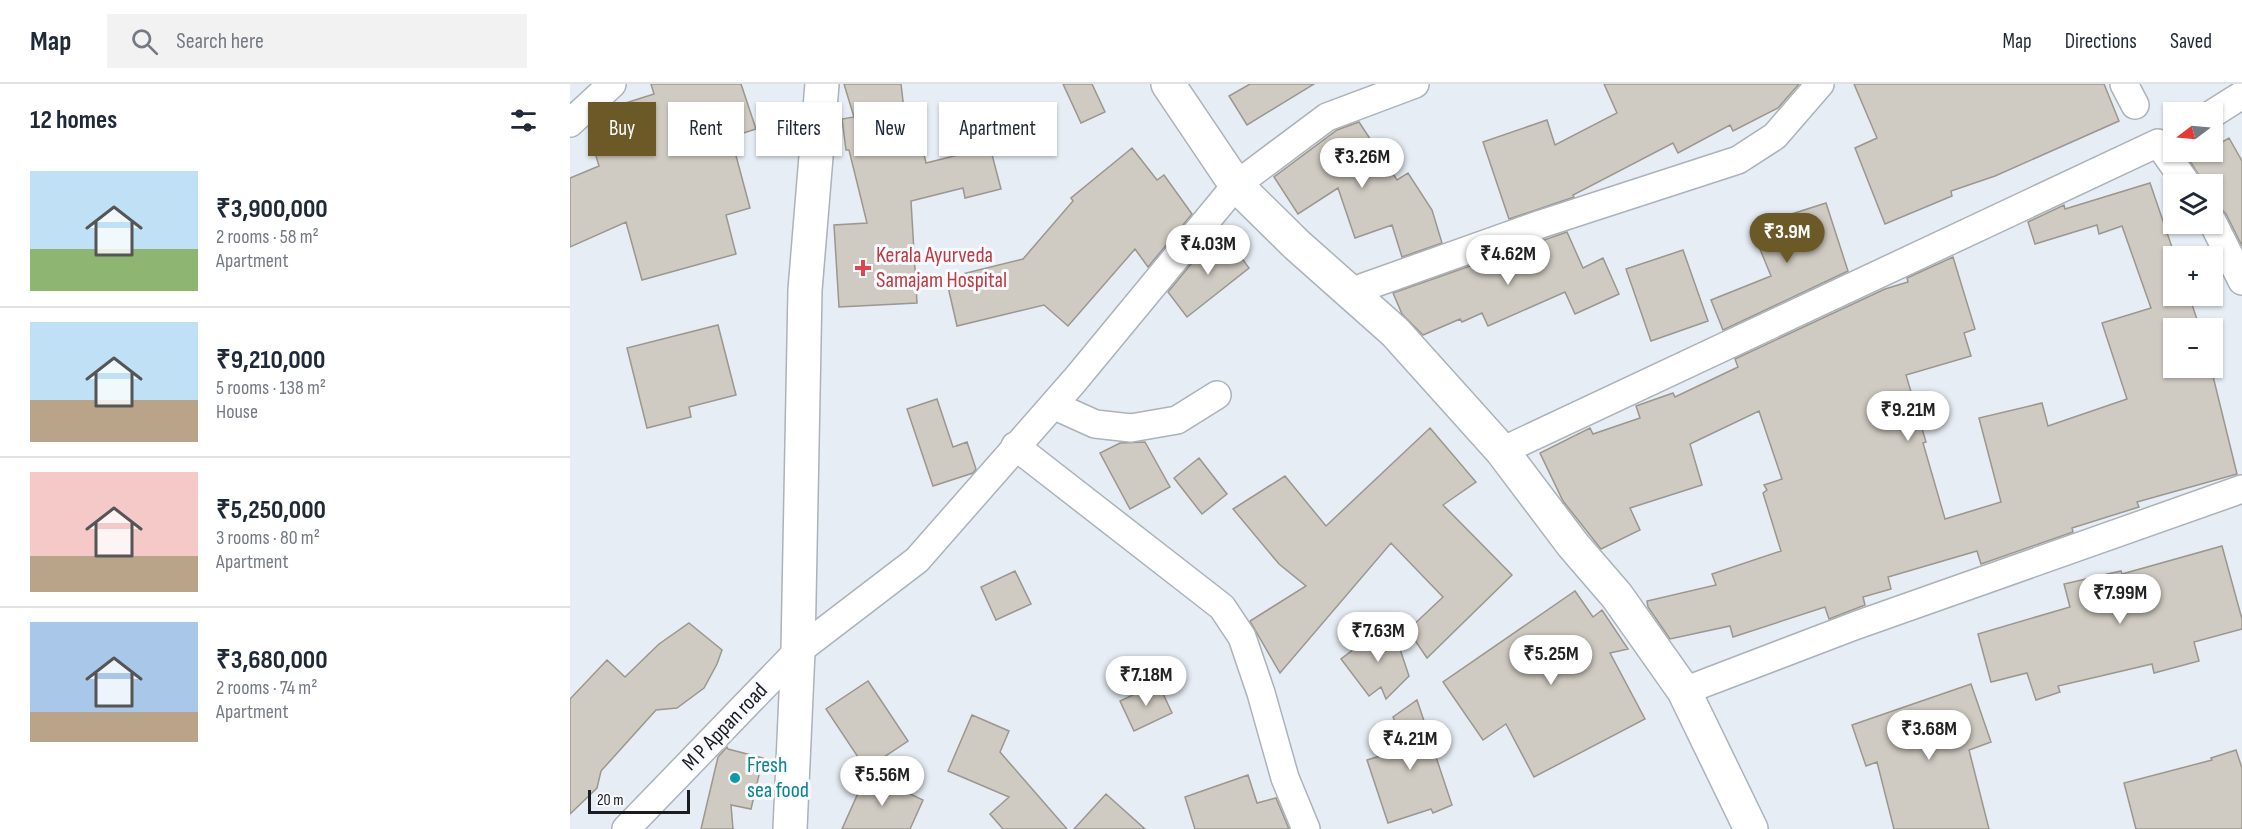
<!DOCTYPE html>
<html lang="en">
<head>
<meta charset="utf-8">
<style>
	body { margin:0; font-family:"Sofia Sans Condensed",sans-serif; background:#f2f2f3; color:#1f2937; height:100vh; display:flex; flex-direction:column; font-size:22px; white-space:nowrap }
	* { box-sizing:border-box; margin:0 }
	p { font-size:20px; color:#747a83 }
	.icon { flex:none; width:33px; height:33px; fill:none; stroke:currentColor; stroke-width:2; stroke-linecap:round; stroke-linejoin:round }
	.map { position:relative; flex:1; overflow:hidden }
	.sheet { display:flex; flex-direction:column; background:#fff; width:570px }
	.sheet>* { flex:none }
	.guide { position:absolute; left:18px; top:18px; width:570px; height:54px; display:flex; gap:12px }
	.needle { width:39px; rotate:254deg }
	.buttons { position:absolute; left:1593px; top:18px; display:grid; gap:12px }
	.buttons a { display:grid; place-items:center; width:60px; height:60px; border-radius:0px; background:#fff; box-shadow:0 2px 4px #0004; font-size:30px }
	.scale { position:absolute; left:18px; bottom:15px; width:102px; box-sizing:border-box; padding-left:6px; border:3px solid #1a1c1f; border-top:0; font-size:16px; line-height:21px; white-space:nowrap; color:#1a1c1f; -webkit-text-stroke:4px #f8fafd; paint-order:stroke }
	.price { position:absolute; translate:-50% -51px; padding:0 14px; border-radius:21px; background:#fff; color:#222; font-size:20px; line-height:39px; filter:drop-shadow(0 2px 3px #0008) }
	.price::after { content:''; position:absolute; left:50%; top:36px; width:18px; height:14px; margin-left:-9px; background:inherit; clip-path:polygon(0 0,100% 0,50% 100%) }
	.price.selected { background:#6c5928; color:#fff }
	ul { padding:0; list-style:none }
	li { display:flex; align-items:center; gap:18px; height:150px; padding:0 30px }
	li+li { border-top:2px solid #e0e1e3 }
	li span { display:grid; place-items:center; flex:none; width:168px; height:120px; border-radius:0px; color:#555 }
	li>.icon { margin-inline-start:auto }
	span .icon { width:72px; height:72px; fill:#fffc; stroke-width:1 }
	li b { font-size:26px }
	h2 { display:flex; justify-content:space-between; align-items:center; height:72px; padding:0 30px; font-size:26px }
	.tag { padding:0 21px; border-radius:0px; background:#fff; box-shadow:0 2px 4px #0004; font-size:21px; line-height:54px }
	.tag.selected { background:#6c5928; color:#fff }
	header { display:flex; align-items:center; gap:36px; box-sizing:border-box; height:84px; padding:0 30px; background:#fff; border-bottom:2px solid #e0e1e3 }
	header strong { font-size:28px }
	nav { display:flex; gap:33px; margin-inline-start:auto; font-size:21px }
	.search { width:420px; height:54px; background:#f2f2f3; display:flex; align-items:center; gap:15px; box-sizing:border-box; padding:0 21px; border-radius:0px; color:#747a83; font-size:22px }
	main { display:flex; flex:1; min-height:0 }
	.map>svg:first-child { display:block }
	.building { fill:#d0cbc2; stroke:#9b968e; stroke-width:1.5 }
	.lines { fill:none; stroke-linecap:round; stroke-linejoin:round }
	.minor-casing { stroke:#acb2ba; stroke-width:30 }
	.tertiary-casing { stroke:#acb2ba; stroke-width:36 }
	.minor { stroke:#fff; stroke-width:27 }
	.tertiary { stroke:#fff; stroke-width:33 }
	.health-dot { fill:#e0444e; stroke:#f8fafd; stroke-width:2 }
	.culture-dot { fill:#0f9aa8; stroke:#f8fafd; stroke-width:2 }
	.labels { text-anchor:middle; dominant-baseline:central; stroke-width:6; stroke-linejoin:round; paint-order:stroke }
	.health-label { font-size:22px; fill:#be3a42; stroke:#f8fafd; text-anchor:start }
	.street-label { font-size:22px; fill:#1a1c1f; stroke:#f8fafd }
	.culture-label { font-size:22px; fill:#0d838f; stroke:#f8fafd; text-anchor:start }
</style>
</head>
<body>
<header>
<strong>Map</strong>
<div class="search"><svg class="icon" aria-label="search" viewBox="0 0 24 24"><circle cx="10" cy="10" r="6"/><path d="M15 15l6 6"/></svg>Search here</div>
<nav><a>Map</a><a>Directions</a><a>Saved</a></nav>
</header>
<main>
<section class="sheet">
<h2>12 homes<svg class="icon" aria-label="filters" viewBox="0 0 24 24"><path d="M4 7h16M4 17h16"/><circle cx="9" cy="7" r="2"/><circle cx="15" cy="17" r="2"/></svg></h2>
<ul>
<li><span style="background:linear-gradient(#bfe0f5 65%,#8fb573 0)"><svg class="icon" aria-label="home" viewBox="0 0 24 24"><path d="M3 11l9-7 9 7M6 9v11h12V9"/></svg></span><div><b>₹3,900,000</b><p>2 rooms · 58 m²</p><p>Apartment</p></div></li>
<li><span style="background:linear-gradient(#bfe0f5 65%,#b9a48a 0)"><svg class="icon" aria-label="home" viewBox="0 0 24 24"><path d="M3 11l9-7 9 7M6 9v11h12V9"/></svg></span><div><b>₹9,210,000</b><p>5 rooms · 138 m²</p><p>House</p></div></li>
<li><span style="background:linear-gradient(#f6c9c9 70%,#b9a48a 0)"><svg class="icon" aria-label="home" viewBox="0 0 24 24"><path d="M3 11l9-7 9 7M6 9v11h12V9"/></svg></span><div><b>₹5,250,000</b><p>3 rooms · 80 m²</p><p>Apartment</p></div></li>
<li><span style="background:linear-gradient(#a9c7e8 75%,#b9a48a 0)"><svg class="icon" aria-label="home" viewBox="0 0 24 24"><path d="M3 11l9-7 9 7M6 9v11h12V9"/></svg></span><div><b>₹3,680,000</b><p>2 rooms · 74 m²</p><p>Apartment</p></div></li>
</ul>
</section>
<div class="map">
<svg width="1672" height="745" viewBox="0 0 1672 745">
	<rect width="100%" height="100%" fill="#e7edf5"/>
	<!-- building -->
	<path class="building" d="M81,0h90l15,45 -25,8 19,71 -24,7 10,39 -94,26 -16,-58 -56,25v-69l29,-12 -7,-23 29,-10 -8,-26 41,-13z
		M274,0h57l8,69 14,-3 3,13 64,-16 11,42 -36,9 -2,-10 -52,13 6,102 -78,4 -5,-82 33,-2 -18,-73h-3l-4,-31 12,-2z
		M493,0h29l13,28 -24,11z
		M680,0h64l-67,41 -18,-29z
		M1034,0h195l-21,24 -45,23 -3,-6 -52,28 -5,-10 -100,52 1,2 -65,22 -26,-77 64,-22 8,25 62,-32z
		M1284,0h250l15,37 -124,55 -44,15 1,5 -67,28 -30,-76 22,-10z
		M789,38l38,58 11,-7 24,37 10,33 -40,14 -10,-32 -37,13 -17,-50 -40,26 -24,-37 63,-47z
		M1659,54l13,23v85l-16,-32 -14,-15v-15h-8l-14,-23 16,-9h6v-4z
		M562,64l25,32 7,-5 28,39 -44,53 -13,-18 -67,77 -24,-21 -87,21 -11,-48 77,-19 50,-58 -2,-3z
		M1580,99l25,73 -1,40h15l11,32h-26v40h37l26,106 -100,28 2,5 -67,21 1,4 -92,32 -4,-13 -89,26 3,12 -28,8 2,8 -36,14 -4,-12 -92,30 -3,-11 -60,13 -22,-32 -1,-6 69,-16 -4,-11 69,-23 -18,-58 4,-3 -3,-5 18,-6 -23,-68 -69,33 12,41 -72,23 10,22 -39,19 -38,-48 -23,-48 50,-25 3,6 47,-16 -4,-12 37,-13 2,4 63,-30 -3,-8 150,-70 23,-7 -1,-4 46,-21 22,72 -11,4 7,23 -65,19 20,67 -3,1 22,76 56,-17 -22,-84 63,-15 6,23 79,-27 -25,-76 49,-15 -29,-82 -23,8 -2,-9 -62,19 -7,-22 36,-17 1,4z
		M1256,119l22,68 -125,59 -12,-30 60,-24 -20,-49z
		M997,148l16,36 20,-10 16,36 -44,20 -10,-22 -77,34 -6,-13 -20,9 -2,-3 -37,16 -21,-21 -9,-21z
		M656,153l23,31 -62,49 -19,-25 42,-51 4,5z
		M1113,166l25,71 -57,20 -25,-72z
		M148,241l18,70 -47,12 2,10 -44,11 -20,-80z
		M367,315l16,48 14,-5 9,27 -3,4 -40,13 -26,-77z
		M860,344l46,54 -33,23 69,70 -85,83 -19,-28 35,-33 -52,-54 -111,130 -30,-52 56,-35 -27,-22 -46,-55 52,-33 41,50z
		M575,358l25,45 -40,22 -30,-56 20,-10z
		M629,374l28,36 -25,20 -28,-36z
		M1652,462l20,73v10l-48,13 5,19 -45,12 -2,-9 -94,22 2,6 -24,8 -9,-27 -36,9 -13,-48 92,-27 -6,-23 57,-13 1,3z
		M445,487l16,33 -35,16 -15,-33z
		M1005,507l18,26 9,-7 26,39 -18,4 35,66 -111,58 -28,-53 -23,16 -40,-58z
		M119,539l33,27 -5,14 -13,24 -27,20 -21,2 -55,61 -4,17 -27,26v-115l37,-39 18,17 34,-33z
		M816,541l11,15 12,36 -23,23 -5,-12 -12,9 -28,-37z
		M298,597l40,60 -42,28 -40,-60z
		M588,599l14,30 -38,18 -14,-30z
		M1401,600l20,58 -22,8 20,79h-95l-17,-67 -11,4 -14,-41z
		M847,616l35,105 -19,8 -2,-4 -43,14 -21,-63 39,-12 -13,-31z
		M402,631l37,16 -9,21 67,77h-64l-13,-15 19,-17 -61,-26z
		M157,663l1,2 35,9 -12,51 -20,-4 2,24h-32l17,-72z
		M1666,666l6,18v61h-106l-12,-46 88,-23 -1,-2z
		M297,689l56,27 -13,29h-68z
		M678,691l9,28 19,-5 13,31h-94l-10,-32z
		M536,710l39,35h-71z"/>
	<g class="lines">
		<!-- minor casing -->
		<g class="minor-casing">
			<path id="minor" d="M1554,0l11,21
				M1642,30l30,-19
				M0,39l42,-39
				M1642,137l30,60
				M780,208l191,-68 197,-64 37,-24 45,-52
				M483,321l42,19 36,4 46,-8 40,-25
				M445,362l207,161 20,30 19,56 24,85 21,51
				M932,367l656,-308 29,41
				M1114,607l173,-66 385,-136
				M56,745l172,-178 119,-91 158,-180 161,-195 91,-68 88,-33"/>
		</g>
		<!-- tertiary casing -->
		<g class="tertiary-casing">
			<path id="tertiary" d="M598,0l68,101 61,60 98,87 107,119 71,94 44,51 67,95 67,138
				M220,745l8,-178 7,-361 17,-206"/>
		</g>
		<!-- minor -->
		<use href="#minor" class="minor"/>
		<!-- tertiary -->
		<use href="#tertiary" class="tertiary"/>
	</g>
	<!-- markers -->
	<path class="health-dot" d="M290 175h6v6h6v6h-6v6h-6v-6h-6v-6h6z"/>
	<circle class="culture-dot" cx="165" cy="694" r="6"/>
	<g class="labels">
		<!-- health labels -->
		<g class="health-label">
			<text x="306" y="171">Kerala Ayurveda<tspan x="306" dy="25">Samajam Hospital</tspan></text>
		</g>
		<!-- street labels -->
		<g class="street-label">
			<text transform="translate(155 643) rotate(-46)">M P Appan road</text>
		</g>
		<!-- culture labels -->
		<g class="culture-label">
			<text x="177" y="681">Fresh<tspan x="177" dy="25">sea food</tspan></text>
		</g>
	</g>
</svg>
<div class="buttons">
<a><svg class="needle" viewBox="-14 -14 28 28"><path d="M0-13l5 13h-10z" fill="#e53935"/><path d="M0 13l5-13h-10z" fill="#747a83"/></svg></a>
<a><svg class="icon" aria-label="layers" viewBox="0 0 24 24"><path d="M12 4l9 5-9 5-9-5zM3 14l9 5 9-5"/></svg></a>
<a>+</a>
<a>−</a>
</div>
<div class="scale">20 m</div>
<b class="price" style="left:792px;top:105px">₹3.26M</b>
<b class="price selected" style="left:1217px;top:180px">₹3.9M</b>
<b class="price" style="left:638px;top:192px">₹4.03M</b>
<b class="price" style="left:938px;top:202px">₹4.62M</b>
<b class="price" style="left:1338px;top:358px">₹9.21M</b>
<b class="price" style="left:1550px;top:541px">₹7.99M</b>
<b class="price" style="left:808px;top:579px">₹7.63M</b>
<b class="price" style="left:981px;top:602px">₹5.25M</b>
<b class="price" style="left:576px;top:623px">₹7.18M</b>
<b class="price" style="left:1359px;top:677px">₹3.68M</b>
<b class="price" style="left:840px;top:687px">₹4.21M</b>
<b class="price" style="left:312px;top:723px">₹5.56M</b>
<div class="guide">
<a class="tag selected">Buy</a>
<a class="tag">Rent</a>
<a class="tag">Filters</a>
<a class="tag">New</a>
<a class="tag">Apartment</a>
</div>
</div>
</main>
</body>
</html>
